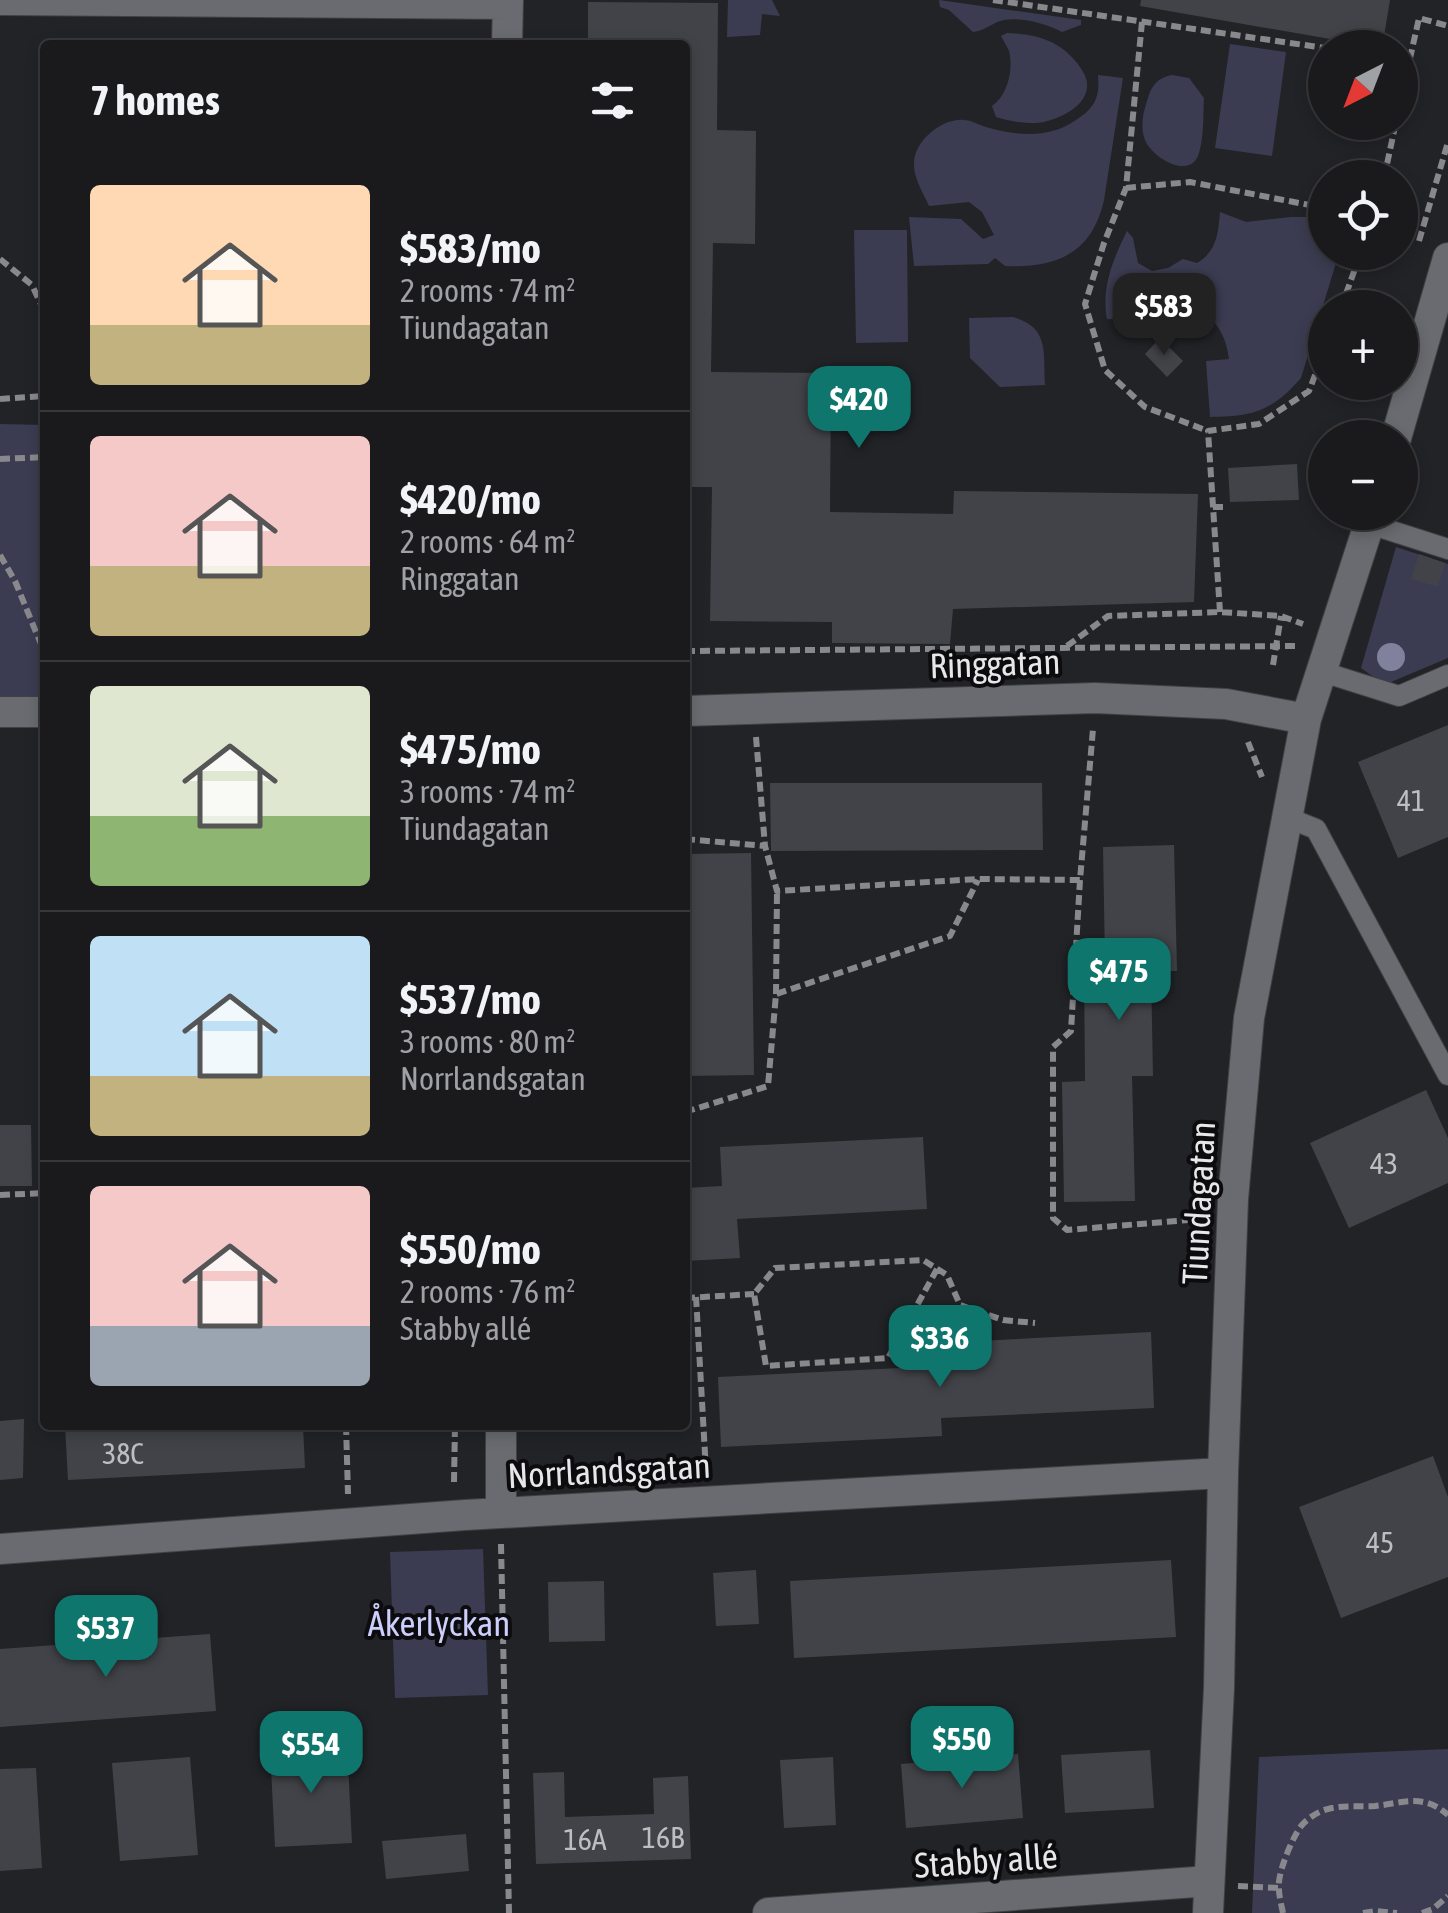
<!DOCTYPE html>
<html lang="en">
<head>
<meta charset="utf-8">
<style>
	body { margin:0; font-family:"Asap Condensed",sans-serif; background:#27272a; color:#f1f3f6; height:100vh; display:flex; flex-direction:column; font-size:38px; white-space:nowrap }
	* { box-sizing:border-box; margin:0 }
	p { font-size:32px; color:#9fa1a4 }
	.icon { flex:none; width:55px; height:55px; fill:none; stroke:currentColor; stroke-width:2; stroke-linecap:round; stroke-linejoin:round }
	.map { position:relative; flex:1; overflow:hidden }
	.drawer { position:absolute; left:40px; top:40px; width:650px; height:1390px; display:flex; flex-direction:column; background:#1a1a1d; border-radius:10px; box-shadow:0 5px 15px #0003,0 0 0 2px #38383b }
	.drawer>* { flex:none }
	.needle { width:65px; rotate:222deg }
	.fabs { position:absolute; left:1308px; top:30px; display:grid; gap:20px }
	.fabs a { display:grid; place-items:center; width:110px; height:110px; border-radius:50%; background:#1a1a1d; box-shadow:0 5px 15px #0003,0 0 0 2px #38383b; font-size:50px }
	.price { position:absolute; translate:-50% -85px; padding:0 22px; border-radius:20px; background:#0f766e; color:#fff; font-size:32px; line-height:65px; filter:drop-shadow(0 2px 5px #0008) }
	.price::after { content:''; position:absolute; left:50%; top:60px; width:30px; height:22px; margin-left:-15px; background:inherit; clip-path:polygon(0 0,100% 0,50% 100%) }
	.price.current { background:#222; color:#fff }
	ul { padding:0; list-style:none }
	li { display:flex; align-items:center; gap:30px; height:250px; padding:0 50px }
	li+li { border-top:2px solid #38383b }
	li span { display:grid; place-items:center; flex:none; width:280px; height:200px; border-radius:10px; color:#555 }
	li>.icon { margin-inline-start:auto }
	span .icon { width:120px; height:120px; fill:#fffc; stroke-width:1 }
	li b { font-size:42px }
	h2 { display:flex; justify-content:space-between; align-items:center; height:120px; padding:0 50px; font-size:42px }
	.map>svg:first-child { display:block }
	.green { fill:#3b3c51 }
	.building { fill:#424348 }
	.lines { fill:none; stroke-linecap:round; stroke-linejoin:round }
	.service-casing { stroke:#414144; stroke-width:22 }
	.minor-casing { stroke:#414144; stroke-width:32 }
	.path { stroke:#89898d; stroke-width:6; stroke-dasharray:10 5; stroke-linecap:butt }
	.service { stroke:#6a6b70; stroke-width:20 }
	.minor { stroke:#6a6b70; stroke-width:30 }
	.tree { fill:#80819c }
	.labels { text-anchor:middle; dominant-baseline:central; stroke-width:8; stroke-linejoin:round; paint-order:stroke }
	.number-label { font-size:30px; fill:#bebec2 }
	.street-label { font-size:35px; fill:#e7e7ea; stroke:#0c0c0e }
	.park-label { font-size:35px; fill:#cccefb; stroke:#0c0c0e }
</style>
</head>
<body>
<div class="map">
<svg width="1448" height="1913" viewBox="0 0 1448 1913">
	<rect width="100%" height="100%" fill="#222327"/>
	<!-- green -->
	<path class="green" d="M728,0h44l8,16 -18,-2 -2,21 -33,2z
		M939,0l142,20v5l-19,7c-16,-8 -39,-15 -58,-12 -11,2 -19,11 -31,12l-24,-22 -9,-3z
		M1007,33c28,1 52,7 70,30 4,5 10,14 10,21 2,23 -33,38 -52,39 -13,0 -27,-2 -39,-6l-4,-11c15,-10 22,-36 17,-55 0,-1 -7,-13 -8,-15z
		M1230,44l56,8 -14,104 -57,-8z
		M1098,75l25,3 -19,122c-12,54 -48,68 -99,66l-10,-8 -7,6 -74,2 -5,-49 52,2 22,20 11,-4 -12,-23 -13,-10 -40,4c-6,-14 -16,-28 -15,-44 1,-22 29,-44 50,-42 7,0 15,5 22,7 31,9 63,12 90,-7 19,-12 24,-23 22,-45z
		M1172,75l17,3 15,20c-1,17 0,38 -5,55 -8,28 -47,5 -54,-13 -5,-13 -2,-27 2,-39 4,-15 10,-23 25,-26z
		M1220,212l26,10 45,-5h21l13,5v30l14,1 -38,125c-29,33 -48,39 -91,39l-4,-56 23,-2c-4,-37 -30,-58 -66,-64v25l-56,-1c-6,-31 6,-60 20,-88l6,7 5,25 14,8 16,-3 15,-9 14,4c20,-12 21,-29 23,-51z
		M854,230h53l1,112 -52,1z
		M1013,317c37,10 30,36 32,68l-45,2 -30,-29 -1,-40z
		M0,424l45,1v273l-45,-1z
		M1396,547l52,17v94l-57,24 -16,-4 -14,-10z
		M483,1549l5,146 -93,3 -5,-146z
		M1448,1749v164h-196l7,-156z"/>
	<!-- building -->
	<path class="building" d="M1141,0h249l-8,48 -242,-42z
		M588,2l130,1 -1,127 39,1 -1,113 -42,-1 -2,129 120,1 -1,139 123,2 1,-23 244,3 -4,108 -241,7 -3,35 -118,-1v-21l-122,-1 2,-134h-27v-442h-97z
		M39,49h6v219h-6z
		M1160,338l23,23 -16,16 -22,-23z
		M1297,464l2,36 -69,2 -2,-34z
		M1419,554l26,9 -7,24 -27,-8z
		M1448,725v112l-50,21 -40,-96z
		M770,783h272l1,67 -272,1z
		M1174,845l3,126h-26l2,105h-21l3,125 -71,1 -2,-120 23,-1 -1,-119 21,-1 -2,-114z
		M751,853l3,222 -69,1v-222z
		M1426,1090l22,48v45l-99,45 -39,-85z
		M0,1125h31l1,61h-32z
		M923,1137l4,72 -190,10 3,39 -55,3v-73l37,-2 -2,-39z
		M1151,1332l3,76 -213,10 1,18 -221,11 -3,-70 203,-10 -1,-23z
		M24,1419l-1,59 -23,2v-59z
		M65,1425h238l2,43 -237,12z
		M1433,1456l15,41v80l-107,41 -42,-111z
		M1171,1560l5,77 -382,21 -4,-77z
		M756,1570l3,54 -43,2 -3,-53z
		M604,1581l1,60 -56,1 -1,-60z
		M210,1634l6,77 -216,16v-78z
		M347,1744l5,99 -77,4 -5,-99z
		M1150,1750l4,58 -89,5 -4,-58z
		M1018,1754l5,64 -117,10 -5,-64z
		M190,1757l8,98 -78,6 -8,-98z
		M833,1757l3,68 -52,3 -4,-68z
		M36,1768l6,100 -42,3v-102z
		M564,1772l1,45 89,-3 -1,-36 35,-2 3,83 -155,5 -3,-91z
		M466,1834l3,37 -83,8 -4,-38z"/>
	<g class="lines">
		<!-- service casing -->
		<g class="service-casing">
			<path id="service" d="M1370,524l78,25
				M1323,672l76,24 49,-21
				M1286,817l30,12 132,246"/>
		</g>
		<!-- minor casing -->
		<g class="minor-casing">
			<path id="minor" d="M0,0l508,4
				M507,45l1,-45
				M1396,438l52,-180
				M685,711l410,-13 131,6 80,15
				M0,712h45
				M501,1513v-88
				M0,1549l465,-34 758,-42
				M768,1913l441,-32
				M1208,1913l11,-225 4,-215 10,-274 16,-181 57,-299 67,-207"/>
		</g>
		<!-- path -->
		<path class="path" d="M993,0l332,48
			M1142,22l-16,166 -22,55 -19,61 20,66 40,37 63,24
			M1400,103l19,-85 29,8
			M1384,178l12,-56
			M1126,188l64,-6 135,26
			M1419,241l29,-99
			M0,259l32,26 13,28
			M1341,308l20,-56
			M0,399l45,-3
			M0,459l45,-2
			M1402,501l10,-36
			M1213,507h11
			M0,555l15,26 30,73
			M1220,612l-12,-181 51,-7 50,-33 16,-42
			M1067,646l41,-30 112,-4 61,4 22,8
			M685,651l614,-5
			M1273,665l8,-49
			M756,737l9,109
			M1248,742l14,35
			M685,839l80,7 12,45 201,-12 102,1 13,-151
			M1080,880l-9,151 -18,16v171l14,12 133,-11
			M776,994l1,-103
			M685,1112l83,-26 8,-92 174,-58 28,-56
			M0,1195l45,-2
			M937,1269l-49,89 -122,8 -12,-72 21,-26 148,-8 24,15 13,30 43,15 32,3
			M696,1297l10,174
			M685,1298l69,-4
			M346,1425l2,69
			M454,1482l1,-57
			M501,1544l8,369
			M1238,1886l40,2
			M1283,1913c-2,-10 -5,-20 -4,-31 1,-14 14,-46 23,-57 6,-7 17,-14 26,-16 15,-4 31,-2 47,-3 29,-3 48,-13 73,9
			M1363,1913l12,-2 22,2
			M1422,1913l11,-4 15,-13"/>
		<!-- service -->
		<use href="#service" class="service"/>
		<!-- minor -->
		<use href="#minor" class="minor"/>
	</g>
	<!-- trees -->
	<circle class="tree" cx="1391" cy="657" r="14"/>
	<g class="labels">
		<!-- number labels -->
		<g class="number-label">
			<text x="1411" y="800">41</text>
			<text x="1384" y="1163">43</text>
			<text x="123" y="1453">38C</text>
			<text x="1380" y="1542">45</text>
			<text x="663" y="1837">16B</text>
			<text x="585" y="1839">16A</text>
		</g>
		<!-- street labels -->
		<g class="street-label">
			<text transform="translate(995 663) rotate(-2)">Ringgatan</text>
			<text transform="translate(1198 1203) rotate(-87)">Tiundagatan</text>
			<text transform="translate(609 1470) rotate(-3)">Norrlandsgatan</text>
			<text transform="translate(986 1860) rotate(-4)">Stabby allé</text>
		</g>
		<!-- park labels -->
		<g class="park-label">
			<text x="439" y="1623">Åkerlyckan</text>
		</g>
	</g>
</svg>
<div class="fabs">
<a><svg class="needle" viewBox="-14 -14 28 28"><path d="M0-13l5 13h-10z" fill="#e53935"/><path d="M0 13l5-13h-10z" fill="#9fa1a4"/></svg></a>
<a><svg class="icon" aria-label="locate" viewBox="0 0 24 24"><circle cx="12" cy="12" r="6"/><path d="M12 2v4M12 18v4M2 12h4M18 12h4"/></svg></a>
<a>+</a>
<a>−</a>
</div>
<b class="price current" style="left:1164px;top:358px">$583</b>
<b class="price" style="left:859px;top:451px">$420</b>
<b class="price" style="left:1119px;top:1023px">$475</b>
<b class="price" style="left:940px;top:1390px">$336</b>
<b class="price" style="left:106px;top:1680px">$537</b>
<b class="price" style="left:962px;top:1791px">$550</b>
<b class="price" style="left:311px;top:1796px">$554</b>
<section class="drawer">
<h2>7 homes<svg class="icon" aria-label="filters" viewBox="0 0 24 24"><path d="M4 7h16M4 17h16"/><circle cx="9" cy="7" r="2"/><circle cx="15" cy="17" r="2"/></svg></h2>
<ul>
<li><span style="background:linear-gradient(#ffd9b3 70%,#c2b280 0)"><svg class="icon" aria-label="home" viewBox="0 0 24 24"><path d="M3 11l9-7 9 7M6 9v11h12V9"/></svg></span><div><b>$583/mo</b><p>2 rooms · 74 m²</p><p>Tiundagatan</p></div></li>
<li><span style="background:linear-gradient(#f6c9c9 65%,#c2b280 0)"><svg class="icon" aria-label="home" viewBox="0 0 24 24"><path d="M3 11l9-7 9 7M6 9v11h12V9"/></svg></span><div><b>$420/mo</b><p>2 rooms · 64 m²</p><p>Ringgatan</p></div></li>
<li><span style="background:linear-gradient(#dfe7d0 65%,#8fb573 0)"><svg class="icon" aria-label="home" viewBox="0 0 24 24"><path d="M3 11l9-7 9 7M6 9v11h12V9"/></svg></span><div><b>$475/mo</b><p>3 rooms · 74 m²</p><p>Tiundagatan</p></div></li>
<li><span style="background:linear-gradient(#bfe0f5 70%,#c2b280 0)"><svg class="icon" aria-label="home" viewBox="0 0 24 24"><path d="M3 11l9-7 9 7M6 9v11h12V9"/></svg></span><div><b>$537/mo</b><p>3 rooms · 80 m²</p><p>Norrlandsgatan</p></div></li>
<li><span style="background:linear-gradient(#f6c9c9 70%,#9aa5b1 0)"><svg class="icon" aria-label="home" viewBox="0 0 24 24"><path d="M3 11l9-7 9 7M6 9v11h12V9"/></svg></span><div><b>$550/mo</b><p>2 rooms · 76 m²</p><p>Stabby allé</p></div></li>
</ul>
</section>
</div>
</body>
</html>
